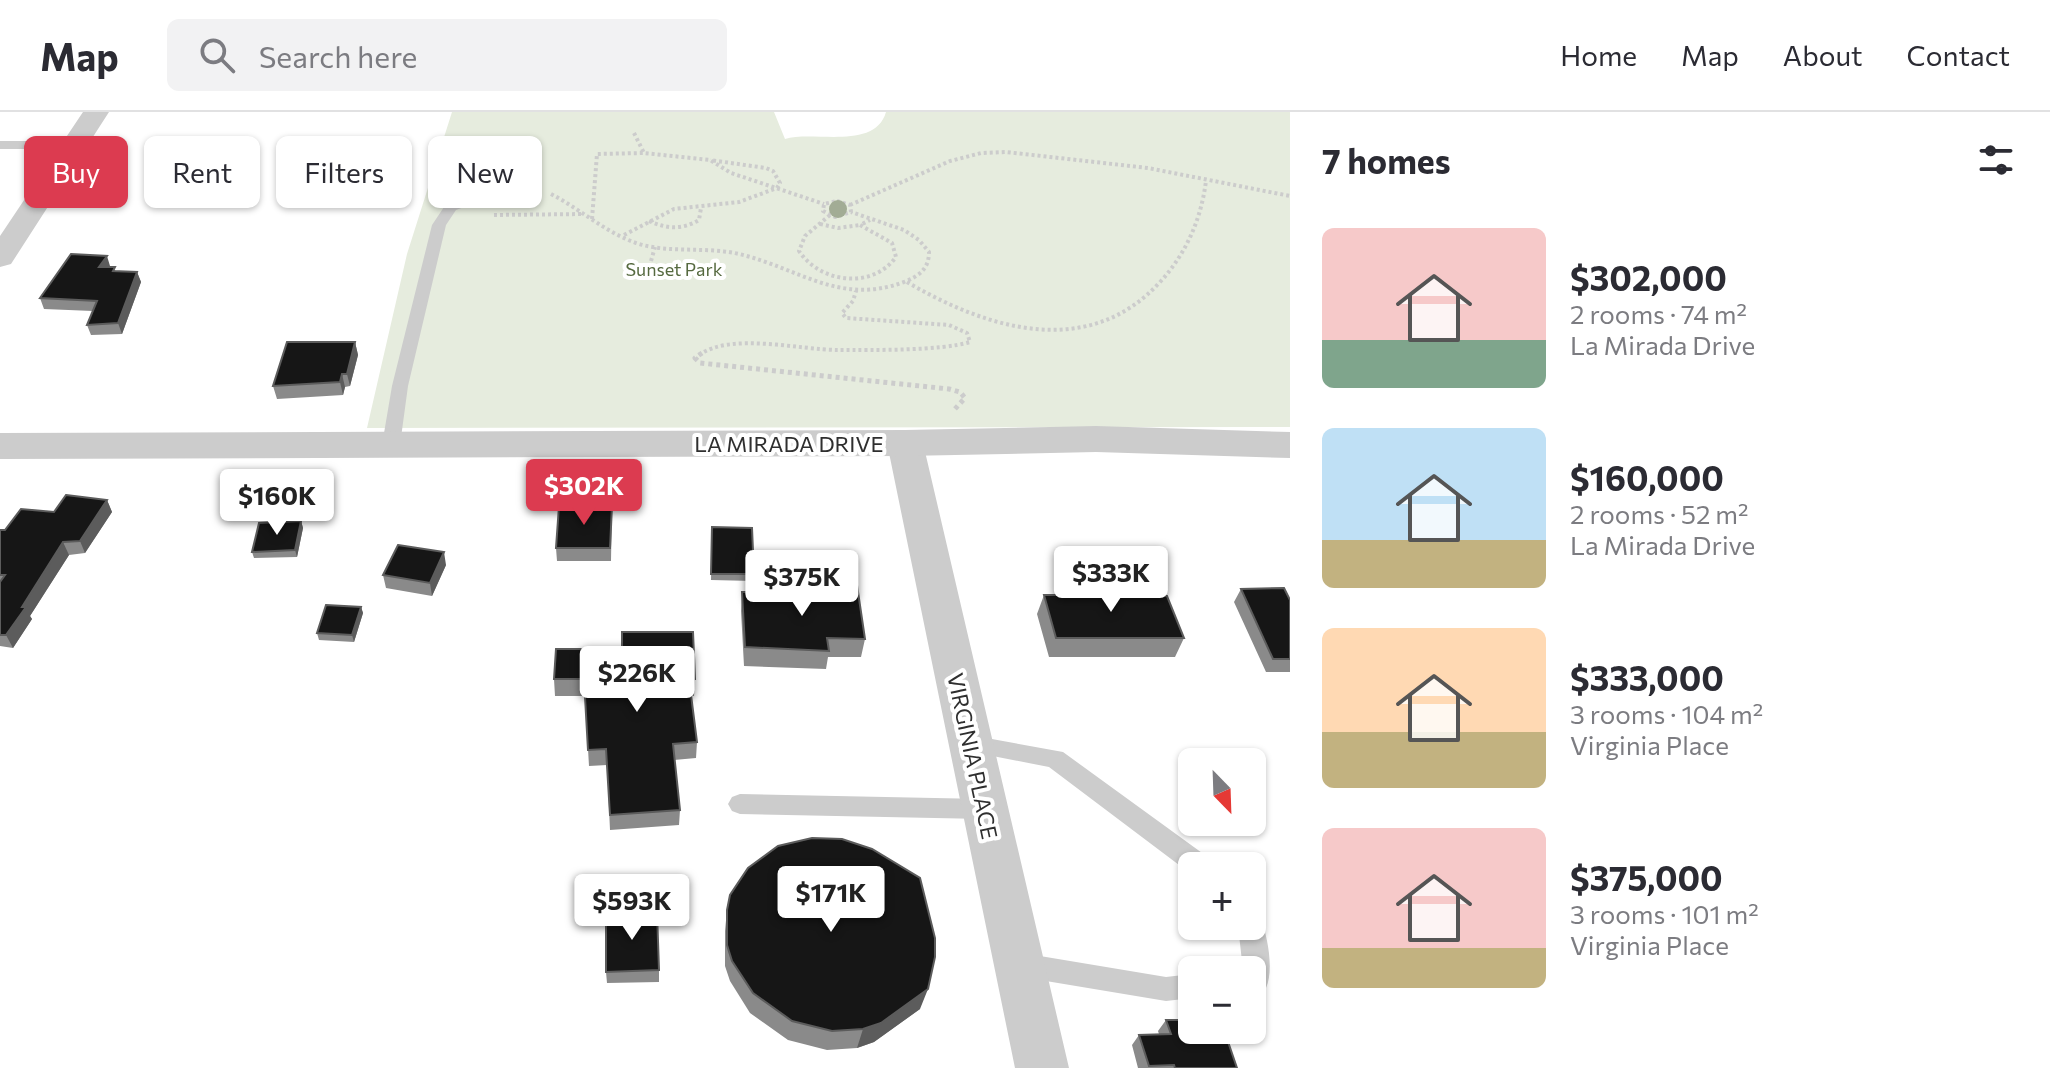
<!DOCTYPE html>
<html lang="en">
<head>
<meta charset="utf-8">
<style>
	body { margin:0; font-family:Commissioner,sans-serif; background:#f2f2f3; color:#2b2b33; height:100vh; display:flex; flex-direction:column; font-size:30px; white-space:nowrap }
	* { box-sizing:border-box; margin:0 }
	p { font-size:26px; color:#7c7c81 }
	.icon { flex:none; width:44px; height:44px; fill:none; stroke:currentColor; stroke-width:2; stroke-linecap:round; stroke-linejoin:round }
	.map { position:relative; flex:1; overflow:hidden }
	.panel { display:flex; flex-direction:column; background:#fff; width:760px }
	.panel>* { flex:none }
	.banner { position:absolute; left:24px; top:24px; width:760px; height:72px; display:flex; gap:16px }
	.needle { width:52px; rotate:157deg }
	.controls { position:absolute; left:1178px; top:636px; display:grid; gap:16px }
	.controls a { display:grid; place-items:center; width:88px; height:88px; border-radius:12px; background:#fff; box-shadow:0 2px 6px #0004; font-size:40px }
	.price { position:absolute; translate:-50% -68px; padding:0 18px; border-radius:8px; background:#fff; color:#222; font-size:26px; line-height:52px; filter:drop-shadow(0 2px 4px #0008) }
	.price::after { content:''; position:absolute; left:50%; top:48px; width:24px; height:18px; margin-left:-12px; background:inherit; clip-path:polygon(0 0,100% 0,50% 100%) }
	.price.active { background:#dc3b50; color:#fff }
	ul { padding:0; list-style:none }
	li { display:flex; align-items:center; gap:24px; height:200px; padding:0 32px }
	li span { display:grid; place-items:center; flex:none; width:224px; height:160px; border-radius:12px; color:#555 }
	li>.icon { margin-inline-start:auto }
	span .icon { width:96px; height:96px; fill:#fffc; stroke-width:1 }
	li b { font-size:34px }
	h2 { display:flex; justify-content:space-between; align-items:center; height:96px; padding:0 32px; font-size:34px }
	.tag { padding:0 28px; border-radius:12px; background:#fff; box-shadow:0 2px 6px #0004; font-size:28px; line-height:72px }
	.tag.active { background:#dc3b50; color:#fff }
	header { display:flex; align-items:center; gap:48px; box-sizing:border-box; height:112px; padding:0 40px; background:#fff; border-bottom:2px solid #e1e1e2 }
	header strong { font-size:38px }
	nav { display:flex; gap:44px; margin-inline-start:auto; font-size:28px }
	.search { width:560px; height:72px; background:#f2f2f3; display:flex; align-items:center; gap:20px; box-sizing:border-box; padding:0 28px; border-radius:12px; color:#7c7c81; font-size:30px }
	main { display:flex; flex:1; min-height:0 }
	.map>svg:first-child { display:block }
	.green { fill:#e6ecde }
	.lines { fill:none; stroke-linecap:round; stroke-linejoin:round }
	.path-far1 { stroke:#ccc; stroke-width:4; stroke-dasharray:3 3; stroke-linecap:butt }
	.path { stroke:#ccc; stroke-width:5; stroke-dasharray:4 4; stroke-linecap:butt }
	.service { fill:#ccc; fill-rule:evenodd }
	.minor { fill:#ccc; fill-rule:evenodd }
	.tertiary { fill:#ccc; fill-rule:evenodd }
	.tree { fill:#a2ac95 }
	.wall { fill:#8a8a8a }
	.shaded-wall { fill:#5c5c5c }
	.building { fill:#161616; stroke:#5c5c5c; stroke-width:2 }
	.labels { text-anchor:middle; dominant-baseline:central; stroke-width:8; stroke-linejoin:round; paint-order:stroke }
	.far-park-label { font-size:18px; fill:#55693f; stroke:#fff }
	.street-label { font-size:22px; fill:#2f2f2f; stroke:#fff }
</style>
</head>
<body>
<header>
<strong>Map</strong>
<div class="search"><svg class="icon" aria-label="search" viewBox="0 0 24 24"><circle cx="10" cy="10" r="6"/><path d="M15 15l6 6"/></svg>Search here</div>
<nav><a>Home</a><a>Map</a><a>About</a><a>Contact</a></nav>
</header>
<main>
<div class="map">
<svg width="1290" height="956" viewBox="0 0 1290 956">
	<rect width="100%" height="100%" fill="#fff"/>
	<!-- green -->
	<path class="green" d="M452,0h322l11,27c27,-9 90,12 101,-27h404v315l-923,1 40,-174z"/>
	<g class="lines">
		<!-- path-far1 -->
		<path class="path-far1" d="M634,21l10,20 66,7 21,13 93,31
			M551,82c29,15 54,38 85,49 33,11 69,3 103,11 60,14 100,52 165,28 15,-6 25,-13 25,-30l-10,-12 -15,-10 -53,-18
			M837,89l13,4 1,7 -16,5 -12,-6 1,-7z
			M850,93l100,-44 31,-8 25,-1 142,16 142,28
			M494,103l90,-1
			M830,103l-25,21 -6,15c21,32 73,39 97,6l-4,-14 -32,-18 10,-5
			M592,107l5,-65 47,-1
			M649,109c18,8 33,9 50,-1l2,-12
			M820,112l18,4 22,-3
			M624,123l50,-26 65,-7 38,-14 3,-5 -7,-12 -7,-3 -56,-8
			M651,149l4,-14
			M907,170c80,47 182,79 254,-1 26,-29 40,-62 45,-100
			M699,243c32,-23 101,-5 140,-5 33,0 102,1 131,-8l-3,-9 -18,-8 -103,-7 -4,-5 11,-12 3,-10"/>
		<!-- path -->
		<path class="path" d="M702,241l-7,5 5,5 249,26 11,3 5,6 -11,12"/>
		<!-- service -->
		<path class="service" d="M0,29h73l7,4 -7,4h-73z
			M486,78l7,4 -2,3 -35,13 -10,15 -38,161 -8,59 -9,6 -6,-2 -3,-4 10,-59 40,-161 14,-21z
			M970,623l93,17 146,106 3,8h-20l-1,8 -142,-107 -87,-17 -3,-6 3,-6z
			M740,682l244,5 8,3 4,7 -4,7 -8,3 -244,-5 -8,-3 -4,-7 4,-7z
			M1252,803l8,3c8,17 14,53 6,70l-14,4v-22h-9l-5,-44h14z
			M1022,841l144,24 26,-3v24l-26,3 -144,-24 -9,-3 -4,-9 4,-9z"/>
		<!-- minor -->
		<path class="minor" d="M83,0h26l-98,152 -11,3v-31z
			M905,319l13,4 5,8 146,625h-54l-128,-625 5,-8z"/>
		<!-- tertiary -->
		<path class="tertiary" d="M1096,314l194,6v26l-194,-6 -191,4 -905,3v-26l905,-3z"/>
	</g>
	<!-- trees -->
	<circle class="tree" cx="838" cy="97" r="9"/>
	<!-- wall -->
	<path class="wall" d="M110,154l-1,1 7,4 21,1 4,10 -19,52 -31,1 -4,-10 6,-14 -49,-2 -4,-11z
		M355,230l3,13 -8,31 -5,1 -2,8 -66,4 -4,-13z
		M107,388l5,12 -27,41 -16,2 -39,61 2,3 -19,29 -13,-2v-116h5z
		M612,394l-1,55h-54l-1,-13z
		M301,409l2,7 -6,29 -43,1 -2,-6z
		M712,415l42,47v7l-43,-1z
		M446,453l-14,31 -46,-8 -3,-13z
		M1066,472l57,12 61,42 -9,19h-126l-12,-43 7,-19h18z
		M813,473l52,54 -4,18h-33l-2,12 -82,-3 -3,-55 1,-19h70z
		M1241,477l49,11v72h-24l-32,-70z
		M361,495l2,6 -9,29 -35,-2 -2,-7z
		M554,567h141l-1,17h-3l6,46 -1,16 -22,2 6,50 -1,15 -69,5 -3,-65 -18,1 -4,-70h-30z
		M727,798l193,99 -46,33 -17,6 -30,2 -39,-10 -38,-27 -20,-32 -5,-15v-35z
		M659,858v12l-52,1 -1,-11z
		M1188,898l49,58h-99l-6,-23 7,-10 20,-1 -1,-3 8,-11h15z"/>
	<!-- shaded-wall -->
	<path class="shaded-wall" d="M107,144l3,10 -7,11 -4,-10z
		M137,160l4,10 -19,52 -4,-11z
		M355,230l3,13 -8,31 -3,-12z
		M342,262l3,13 -2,8 -3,-13z
		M107,388l5,12 -27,41 -5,-12z
		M301,409l2,7 -6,29 -2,-7z
		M63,430l6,13 -39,61 2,3 -19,29 -7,-13 16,-28z
		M444,440l2,13 -14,31 -2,-13z
		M361,495l2,6 -9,29 -2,-7z
		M928,877l-8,20 -46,33 -17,6 6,-19z"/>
	<!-- building -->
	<path class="building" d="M71,142l36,2 -8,11h16l-2,4 24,1 -19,51 -31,2 10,-24 -57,-3z
		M287,230h68l-8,32h-5l-2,8 -67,4z
		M66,383l41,5 -27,41 -17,1 -41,65h4l-20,28h-6v-53l5,-7h-5v-45h5l16,-21 33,3z
		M559,394h53l-2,42h-54z
		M301,409l-6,29 -43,2 7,-29z
		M712,415l40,1 2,46h-43z
		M398,433l46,7 -14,31 -47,-8z
		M1066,472h53l4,12h44l17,42h-128l-12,-43h25z
		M813,473h44l8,54 -38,-1 2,13 -84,-4 -3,-55h72z
		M1284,476l6,12v59h-17l-32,-70z
		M326,493l35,2 -9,28 -35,-2z
		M622,520h71l2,47h-6l8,63 -24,2 7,66 -70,5 -4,-66 -18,1 -4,-71h-30l2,-30h66z
		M812,726l30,1 30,10 48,29 15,60v19l-7,32 -47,34 -18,6 -31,2 -40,-10 -39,-28 -21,-32 -5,-16v-35l3,-15 18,-27 30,-22z
		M657,800l2,58 -53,2v-59z
		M1188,898h4v20h32l13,38h-62l-1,-3 -25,1 -10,-31 32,-1 -5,-14h25z"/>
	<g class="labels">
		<!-- far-park labels -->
		<g class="far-park-label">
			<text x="674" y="157">Sunset Park</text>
		</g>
		<!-- street labels -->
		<g class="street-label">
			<text x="789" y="331">LA MIRADA DRIVE</text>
			<text transform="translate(973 644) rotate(78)">VIRGINIA PLACE</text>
		</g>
	</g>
</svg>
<div class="controls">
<a><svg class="needle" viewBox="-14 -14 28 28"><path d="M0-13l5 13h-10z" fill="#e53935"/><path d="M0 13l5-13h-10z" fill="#7c7c81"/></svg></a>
<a>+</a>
<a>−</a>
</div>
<b class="price active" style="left:584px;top:415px">$302K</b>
<b class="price" style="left:277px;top:425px">$160K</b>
<b class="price" style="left:1111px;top:502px">$333K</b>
<b class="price" style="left:802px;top:506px">$375K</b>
<b class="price" style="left:637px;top:602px">$226K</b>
<b class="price" style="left:831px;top:822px">$171K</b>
<b class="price" style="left:632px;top:830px">$593K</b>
<div class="banner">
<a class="tag active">Buy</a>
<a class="tag">Rent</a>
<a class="tag">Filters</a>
<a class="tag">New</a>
</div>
</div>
<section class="panel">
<h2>7 homes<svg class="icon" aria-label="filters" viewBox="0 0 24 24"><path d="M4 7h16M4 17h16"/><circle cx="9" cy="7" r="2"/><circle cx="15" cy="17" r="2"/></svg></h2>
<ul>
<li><span style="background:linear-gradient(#f6c9c9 70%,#7fa58c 0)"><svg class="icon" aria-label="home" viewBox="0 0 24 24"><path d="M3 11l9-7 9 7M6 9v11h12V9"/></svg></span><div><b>$302,000</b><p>2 rooms · 74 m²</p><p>La Mirada Drive</p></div></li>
<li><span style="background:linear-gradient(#bfe0f5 70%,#c2b280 0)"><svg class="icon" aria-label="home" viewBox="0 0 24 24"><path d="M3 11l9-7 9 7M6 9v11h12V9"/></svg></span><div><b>$160,000</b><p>2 rooms · 52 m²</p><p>La Mirada Drive</p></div></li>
<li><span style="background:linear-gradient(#ffd9b3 65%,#c2b280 0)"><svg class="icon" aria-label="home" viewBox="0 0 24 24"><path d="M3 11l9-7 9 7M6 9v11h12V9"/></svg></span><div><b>$333,000</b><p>3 rooms · 104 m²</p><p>Virginia Place</p></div></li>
<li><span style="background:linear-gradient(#f6c9c9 75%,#c2b280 0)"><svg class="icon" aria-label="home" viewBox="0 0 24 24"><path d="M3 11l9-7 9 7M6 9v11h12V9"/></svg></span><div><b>$375,000</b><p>3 rooms · 101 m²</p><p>Virginia Place</p></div></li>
</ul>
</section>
</main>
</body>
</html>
